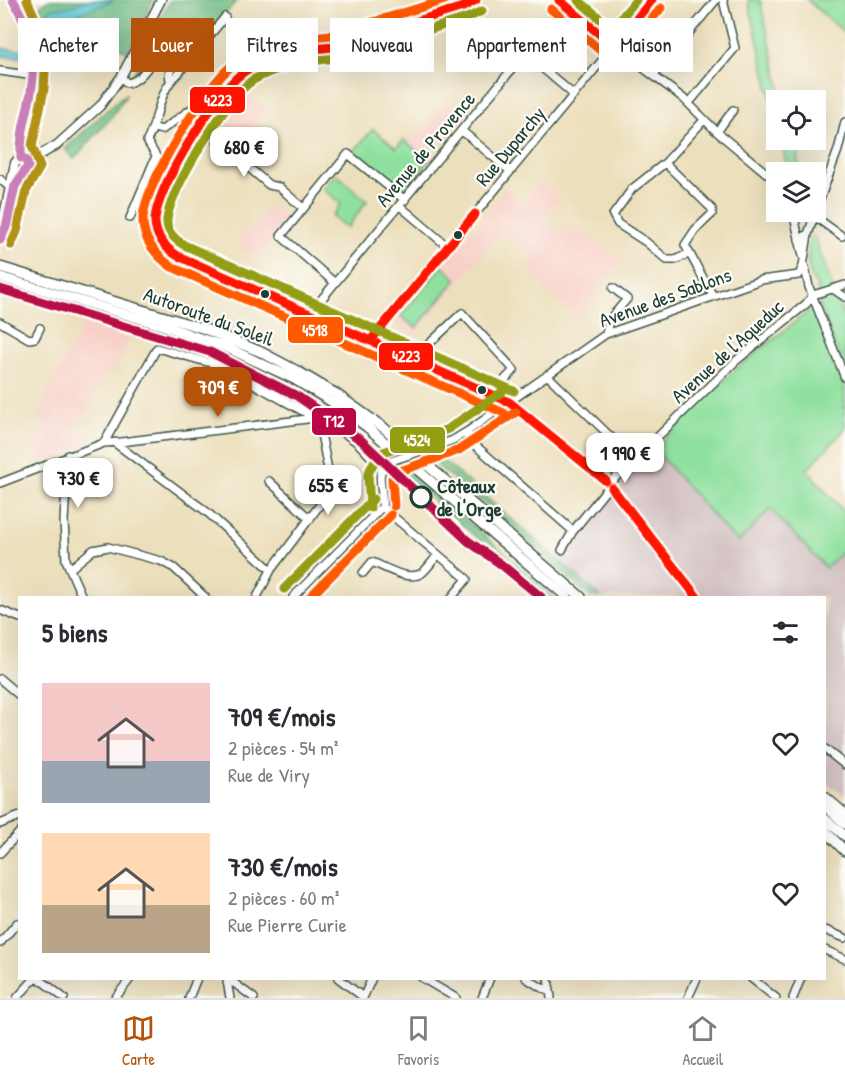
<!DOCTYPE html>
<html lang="fr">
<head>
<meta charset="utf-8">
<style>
	body { margin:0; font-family:"Patrick Hand",sans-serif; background:#f7f7f7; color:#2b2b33; height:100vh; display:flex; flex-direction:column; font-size:22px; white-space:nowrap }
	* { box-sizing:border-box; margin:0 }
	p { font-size:20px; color:#7c7c81 }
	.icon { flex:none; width:33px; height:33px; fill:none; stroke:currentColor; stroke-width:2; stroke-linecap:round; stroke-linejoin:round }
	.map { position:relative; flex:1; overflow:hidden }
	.sheet { position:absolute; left:18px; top:596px; width:808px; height:384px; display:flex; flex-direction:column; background:#fff; border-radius:0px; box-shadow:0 6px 24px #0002 }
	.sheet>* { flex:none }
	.hud { position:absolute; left:18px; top:18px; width:810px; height:54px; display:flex; gap:12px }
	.tools { position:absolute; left:766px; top:90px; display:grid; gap:12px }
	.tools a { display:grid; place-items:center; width:60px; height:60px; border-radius:0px; background:#fff; box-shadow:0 6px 24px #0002; font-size:30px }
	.price { position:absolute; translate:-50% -51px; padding:0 14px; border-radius:12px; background:#fff; color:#222; font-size:20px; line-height:39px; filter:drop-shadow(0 2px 3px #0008) }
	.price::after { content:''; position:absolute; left:50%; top:36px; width:18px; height:14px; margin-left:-9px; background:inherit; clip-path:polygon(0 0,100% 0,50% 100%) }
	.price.active { background:#b45309; color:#fff }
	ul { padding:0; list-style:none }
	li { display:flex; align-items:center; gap:18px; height:150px; padding:0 24px }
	li span { display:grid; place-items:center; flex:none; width:168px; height:120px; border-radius:0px; color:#555 }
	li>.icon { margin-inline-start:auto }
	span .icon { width:72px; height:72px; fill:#fffc; stroke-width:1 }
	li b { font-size:26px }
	h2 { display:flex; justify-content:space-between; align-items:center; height:72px; padding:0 24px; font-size:26px }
	.tag { padding:0 21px; border-radius:0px; background:#fff; box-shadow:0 6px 24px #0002; font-size:21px; line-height:54px }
	.tag.active { background:#b45309; color:#fff }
	.tab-bar { display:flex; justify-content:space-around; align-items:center; height:84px; border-top:2px solid #e1e1e2; background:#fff; font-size:16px; color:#7c7c81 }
	.tab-bar a { display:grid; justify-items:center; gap:3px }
	.tab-bar .active { color:#b45309 }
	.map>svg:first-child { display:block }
	.built { fill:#f7d1c8 }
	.industrial { fill:#d2bfc0 }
	.green { fill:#8fe09f; stroke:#578e6a; stroke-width:1.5 }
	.forest { fill:#73be86; stroke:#497e5d; stroke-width:1.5 }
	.water { fill:#59c6ce; stroke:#3c8281; stroke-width:1.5 }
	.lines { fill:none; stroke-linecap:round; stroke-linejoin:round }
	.minor-casing { stroke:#3e5548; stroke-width:10 }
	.major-casing { stroke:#3e5548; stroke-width:11 }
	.highway-casing { stroke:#3e5548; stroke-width:12 }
	.minor { stroke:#fff; stroke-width:7 }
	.major { stroke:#fff; stroke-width:8 }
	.highway { stroke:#fff; stroke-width:9 }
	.minor-bridge-casing { stroke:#3e5548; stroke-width:10; stroke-linecap:butt }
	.minor-bridge { stroke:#fff; stroke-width:7 }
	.bus-1-casing { stroke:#fdfcf7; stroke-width:14 }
	.bus-2-casing { stroke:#fdfcf7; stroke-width:14 }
	.bus-3-casing { stroke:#fdfcf7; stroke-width:14 }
	.bus-4-casing { stroke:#fdfcf7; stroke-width:14 }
	.bus-5-casing { stroke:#fdfcf7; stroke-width:14 }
	.bus-1 { stroke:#ff1400; stroke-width:9 }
	.bus-2 { stroke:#ff5a00; stroke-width:9 }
	.bus-3 { stroke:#939e12; stroke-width:9 }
	.bus-4 { stroke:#c97fb7; stroke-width:9 }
	.bus-5 { stroke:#b19112; stroke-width:9 }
	.tram-1-casing { stroke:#fdfcf7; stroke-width:14 }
	.tram-1 { stroke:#b90845; stroke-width:9 }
	.bus-dot { fill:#1f3d34; stroke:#fdfcf7; stroke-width:2 }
	.stop-dot { fill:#fdfcf7; stroke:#1f3d34; stroke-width:3 }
	.labels { text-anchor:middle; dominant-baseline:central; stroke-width:4.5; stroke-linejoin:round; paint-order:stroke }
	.street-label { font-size:20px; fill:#1f3d34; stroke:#fdfcf7 }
	.stop-label { font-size:20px; font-weight:bold; fill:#1f3d34; stroke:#fdfcf7; text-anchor:start }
	.line-badge { stroke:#fdfcf7; stroke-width:2 }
	.badge-label { font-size:16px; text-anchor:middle; font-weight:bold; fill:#fff }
</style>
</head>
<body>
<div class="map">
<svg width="845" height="998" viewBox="0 0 845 998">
	<rect width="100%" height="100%" fill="#fdfcf7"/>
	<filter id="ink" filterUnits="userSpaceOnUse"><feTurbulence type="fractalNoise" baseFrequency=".0167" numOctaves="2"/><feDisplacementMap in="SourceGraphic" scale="12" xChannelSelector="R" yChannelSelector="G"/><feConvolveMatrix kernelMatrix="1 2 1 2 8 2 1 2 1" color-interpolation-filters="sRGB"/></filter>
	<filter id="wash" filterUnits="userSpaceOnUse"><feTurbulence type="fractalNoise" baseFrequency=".008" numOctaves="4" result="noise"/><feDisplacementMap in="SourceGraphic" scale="24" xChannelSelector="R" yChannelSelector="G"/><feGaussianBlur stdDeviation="1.35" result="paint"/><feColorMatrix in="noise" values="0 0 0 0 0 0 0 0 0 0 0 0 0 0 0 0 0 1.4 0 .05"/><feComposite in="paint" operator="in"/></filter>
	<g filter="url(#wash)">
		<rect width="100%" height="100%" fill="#ecdfbc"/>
		<!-- built -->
		<path class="built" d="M240,87l27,23 -26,32 -5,-4 -4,5 -20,-17 27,-33 -2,-1z
			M445,101l18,14 -31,37 2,3 -5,6 -25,-21 5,-6 5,4z
			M539,181l22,16 -18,22 18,14 12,-11 49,38 -46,57 -49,-47 9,-13 -31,-23 -13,10 -77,92 -18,-17 45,-55 4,-1 14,-18 32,-39 12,-19 19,15z
			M271,204l18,15 -30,38 -19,-10 -1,-4 3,-4 -3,-3 4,-5 3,2z
			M83,323l47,16 -17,37 -7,-3 -30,57 12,7 -2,3 2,4 -47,19 -9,-11 6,-16 6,-11 -3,-2 -2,-8 12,-34 17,-27z"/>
		<!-- industrial -->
		<path class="industrial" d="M650,445l89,97 31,-33 56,59 19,-19v247l-20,-14v-185h-224l-47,-39 19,-27 37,-41 1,-8z"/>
		<!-- green -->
		<path class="green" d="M748,0h12l23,100h-6v25z
			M807,0h38v33z
			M373,129l23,19 8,-8 25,21 -25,30 -51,-39z
			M781,140h29l-13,17 4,15h-13z
			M336,174l31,27 -20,27 -15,-12 9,-12 -18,-15z
			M812,236l5,4 1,8 27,72v51l-26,-67 -2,-18 -6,-9 -3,-16 2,-24z
			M442,266l15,13 -41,49 -15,-12z
			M810,310l6,2 29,76v41l-38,41 38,43v36l-19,19 -56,-59 -31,33 -9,-7 -76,-86 79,-77z"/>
		<!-- forest -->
		<path class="forest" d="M47,0h106l-25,52 -49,-25 -17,4 1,8 -18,25 -14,-49z
			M170,0h67l-60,73 -3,-3 6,-20 -3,-6 -7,-2 -37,33z
			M127,94l-17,25 -36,40 -9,-10 55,-51z
			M438,456l163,141h-10l-97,-85 -62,-51z
			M404,466l151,131h-9l-150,-129z"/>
		<!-- water -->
		<path class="water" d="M87,0h28l-53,20c-6,6 -8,14 -12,22 -9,17 -33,16 -50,14v-8l20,2 12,-2 7,-22 13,-18 16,-1z"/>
	</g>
	<g filter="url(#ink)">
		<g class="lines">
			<!-- minor casing -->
			<g class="minor-casing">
				<path id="minor" d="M13,0c36,54 18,87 7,145l1,13
					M476,0l-13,7 -130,40c-7,1 -13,0 -19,1 -17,4 -60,16 -73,26 -23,18 -85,116 -86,145 0,16 9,29 23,37l331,146 97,79
					M559,0l55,46 69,52 34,34 60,50
					M526,54l48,41
					M0,71l34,5
					M654,75l62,-75
					M121,77l6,6c21,-3 26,-35 47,-38l4,6 -9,23 1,6
					M689,103l46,-55 -12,-48
					M201,126l68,59 10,2 24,21
					M154,128l8,2 43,-31 12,4
					M462,131l48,40
					M717,132l16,-22
					M665,163l47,46v5l-17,16 -10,15 28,51
					M0,179l9,8
					M400,206l48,41
					M816,210l22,-60 7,-28
					M793,212l10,44
					M814,216l28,20
					M130,218l26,-62 -9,-15c11,-20 12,-52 30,-66l48,-58
					M808,234l7,-20
					M688,254l-13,6h-8l-21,-18 -28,-18 -5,-9 19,-26 33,-26 39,-43
					M805,267l4,20 36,91
					M335,283l-54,-47 67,-82 57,46
					M833,289l12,8
					M813,295l32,-10
					M312,314l8,-13 245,-296
					M0,322l29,17 6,-1 5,-10
					M606,334l3,-14 18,-21 -14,-11
					M371,340l281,-340
					M413,359l49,-46 52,57 -23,24
					M547,375l67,65
					M468,431v8l105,92
					M104,443l53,-95 64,18 85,47 18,6 34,24 18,19
					M115,443l92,69 64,58
					M428,449l25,-9 15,-9 138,-97 155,-54 38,-5 4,-9 5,-32 -9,6
					M68,455l-4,66 2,39 16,37
					M269,481l41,38
					M611,482l126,-122 69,-56 7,-9
					M0,483l104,-40 17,-1 194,-24
					M612,488l85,109
					M382,507l85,72 -15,18
					M382,507c3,-16 -9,-33 6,-45
					M562,550l11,-19 33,-41
					M70,569l23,-19 15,-3 53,14 13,7 31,29
					M363,573l9,-11c13,5 36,20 50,11 6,-5 11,-13 16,-18
					M257,597l14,-27 57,-76 1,-19 -11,-57
					M293,597l89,-90
					M0,610l20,8
					M0,679l20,17
					M825,749l20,16
					M0,824l20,-8
					M0,853l20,-21
					M825,930l20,8
					M0,943l17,-20
					M825,950l20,9
					M38,978l26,20
					M338,978l25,19
					M422,978l34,20
					M526,978l16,10 8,2
					M548,978l3,20
					M751,978l25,20
					M227,981l3,17
					M227,983h7l20,15
					M17,998l18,-20
					M115,998l16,-20
					M189,998l8,-20
					M363,998l9,-20
					M482,998l8,-20
					M688,998l9,-20
					M793,998l8,-20"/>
			</g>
			<!-- major casing -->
			<g class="major-casing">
				<path id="major" d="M26,160l7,-1 24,-14 43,-39 21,-29 40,-77
					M0,235l15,-72 4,-5h5l3,3c1,9 -7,14 -11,22 -8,18 -5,39 -16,57"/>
			</g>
			<!-- highway casing -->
			<g class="highway-casing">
				<path id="highway" d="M0,267l205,62 56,23 38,20 37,22 48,34 197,169
					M0,277l168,50 58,20 68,32 38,23 34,24 201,171
					M825,797l20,17
					M825,806l20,18
					M825,819l20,17
					M825,831l20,20"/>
			</g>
			<!-- minor -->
			<use href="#minor" class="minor"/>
			<!-- major -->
			<use href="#major" class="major"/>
			<!-- highway -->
			<use href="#highway" class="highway"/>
			<!-- minor-bridge casing -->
			<g class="minor-bridge-casing">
				<path id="minor-bridge" d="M388,462l40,-13"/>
			</g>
			<!-- minor-bridge -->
			<use href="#minor-bridge" class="minor-bridge"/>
			<!-- bus-1 casing -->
			<g class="bus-1-casing">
				<path id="bus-1" d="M476,0l-13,7 -130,40c-27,2 -70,10 -92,27 -26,21 -83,111 -86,145 -1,16 10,29 23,37l331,146 97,79
					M559,0l55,46
					M614,46l38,-46
					M371,340l104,-126
					M612,488l85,109"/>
			</g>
			<!-- bus-2 casing -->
			<g class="bus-2-casing">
				<path id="bus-2" d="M445,0l-114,35c-29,2 -72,11 -96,28 -29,21 -90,120 -92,155 -1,21 13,38 29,49l332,146
					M551,9l55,46
					M623,54l38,-46
					M394,506l-2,-28 3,-5 64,-23 57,-38
					M310,597l81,-82"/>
			</g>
			<!-- bus-3 casing -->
			<g class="bus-3-casing">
				<path id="bus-3" d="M578,0l44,37
					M482,11l-15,7 -130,40c-7,1 -13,1 -19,2 -17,1 -55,12 -69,23 -23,18 -80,107 -82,137 -1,11 8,20 17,25l330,146
					M605,38l31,-38
					M370,508l-2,-34 10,-20 70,-25 54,-37
					M284,589l89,-90"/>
			</g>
			<!-- bus-4 casing -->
			<g class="bus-4-casing">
				<path id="bus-4" d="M0,240l6,-13 9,-41 13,-20 -2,-6 -5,-2c-1,-18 3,-34 7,-51 10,-43 7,-69 -15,-107"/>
			</g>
			<!-- bus-5 casing -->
			<g class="bus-5-casing">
				<path id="bus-5" d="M11,245l6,-14 9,-40 14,-24 -8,-21 12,-57 2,-36 -4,-20 -15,-33"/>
			</g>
			<!-- bus-1 -->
			<use href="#bus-1" class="bus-1"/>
			<!-- bus-2 -->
			<use href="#bus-2" class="bus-2"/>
			<!-- bus-3 -->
			<use href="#bus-3" class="bus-3"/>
			<!-- bus-4 -->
			<use href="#bus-4" class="bus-4"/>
			<!-- bus-5 -->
			<use href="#bus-5" class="bus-5"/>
			<!-- tram-1 casing -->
			<g class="tram-1-casing">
				<path id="tram-1" d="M0,289l210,63 87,44 64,44 107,101 34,24 39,32"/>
			</g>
			<!-- tram-1 -->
			<use href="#tram-1" class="tram-1"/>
		</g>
	</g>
	<!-- markers -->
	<g class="bus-dot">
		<circle cx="458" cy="235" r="5"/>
		<circle cx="265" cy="294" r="5"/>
		<circle cx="482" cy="390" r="5"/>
	</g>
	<circle class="stop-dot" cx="421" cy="497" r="10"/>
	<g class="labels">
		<!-- street labels -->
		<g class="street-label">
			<text transform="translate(510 146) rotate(-50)">Rue Duparchy</text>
			<text transform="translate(425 149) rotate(-50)">Avenue de Provence</text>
			<text transform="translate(665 297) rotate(-20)">Avenue des Sablons</text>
			<text transform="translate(209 316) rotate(20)">Autoroute du Soleil</text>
			<text transform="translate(727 351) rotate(-42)">Avenue de l'Aqueduc</text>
		</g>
		<!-- stop labels -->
		<g class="stop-label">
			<text x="437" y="485">Côteaux<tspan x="437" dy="23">de l'Orge</tspan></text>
		</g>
	</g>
	<g class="line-badge">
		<rect x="189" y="86" width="57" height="28" rx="6" fill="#ff1400"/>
		<rect x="287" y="316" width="57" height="28" rx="6" fill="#ff5a00"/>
		<rect x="378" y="342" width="56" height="29" rx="6" fill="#ff1400"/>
		<rect x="311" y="407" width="46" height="29" rx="6" fill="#b90845"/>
		<rect x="389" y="426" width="57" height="28" rx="6" fill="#939e12"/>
	</g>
	<g class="badge-label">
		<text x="218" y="106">4223</text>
		<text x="315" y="336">4518</text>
		<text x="406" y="362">4223</text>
		<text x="334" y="427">T12</text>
		<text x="417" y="446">4524</text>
	</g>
</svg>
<div class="tools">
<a><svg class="icon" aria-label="locate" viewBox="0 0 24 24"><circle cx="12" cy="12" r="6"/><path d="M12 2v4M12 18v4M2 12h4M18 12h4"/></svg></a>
<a><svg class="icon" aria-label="layers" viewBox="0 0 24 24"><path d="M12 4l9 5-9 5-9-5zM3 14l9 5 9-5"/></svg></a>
</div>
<b class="price" style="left:244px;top:178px">680 €</b>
<b class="price active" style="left:218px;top:418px">709 €</b>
<b class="price" style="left:625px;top:484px">1 990 €</b>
<b class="price" style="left:78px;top:509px">730 €</b>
<b class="price" style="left:328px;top:516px">655 €</b>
<div class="hud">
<a class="tag">Acheter</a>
<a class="tag active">Louer</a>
<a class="tag">Filtres</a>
<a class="tag">Nouveau</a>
<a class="tag">Appartement</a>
<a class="tag">Maison</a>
</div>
<section class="sheet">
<h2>5 biens<svg class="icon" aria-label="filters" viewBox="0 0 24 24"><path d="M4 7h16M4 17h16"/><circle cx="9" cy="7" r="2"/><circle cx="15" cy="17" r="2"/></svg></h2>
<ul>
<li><span style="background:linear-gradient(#f6c9c9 65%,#9aa5b1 0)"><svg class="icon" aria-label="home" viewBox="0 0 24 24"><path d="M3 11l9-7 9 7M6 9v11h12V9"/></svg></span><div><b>709 €/mois</b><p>2 pièces · 54 m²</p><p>Rue de Viry</p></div><svg class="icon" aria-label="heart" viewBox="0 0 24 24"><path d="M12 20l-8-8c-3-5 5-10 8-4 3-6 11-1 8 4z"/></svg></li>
<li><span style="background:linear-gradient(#ffd9b3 60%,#b9a48a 0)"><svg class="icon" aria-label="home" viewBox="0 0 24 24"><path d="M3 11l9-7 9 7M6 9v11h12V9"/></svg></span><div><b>730 €/mois</b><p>2 pièces · 60 m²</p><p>Rue Pierre Curie</p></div><svg class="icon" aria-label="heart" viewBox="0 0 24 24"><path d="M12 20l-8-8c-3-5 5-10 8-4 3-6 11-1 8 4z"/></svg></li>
</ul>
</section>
</div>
<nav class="tab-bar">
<a class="active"><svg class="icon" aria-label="map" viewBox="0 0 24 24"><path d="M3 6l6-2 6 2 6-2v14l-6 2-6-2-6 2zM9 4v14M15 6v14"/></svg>Carte</a>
<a><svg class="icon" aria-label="saved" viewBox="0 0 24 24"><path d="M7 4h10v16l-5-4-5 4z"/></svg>Favoris</a>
<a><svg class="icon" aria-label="home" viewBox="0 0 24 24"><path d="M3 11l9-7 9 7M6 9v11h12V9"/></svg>Accueil</a>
</nav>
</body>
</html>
